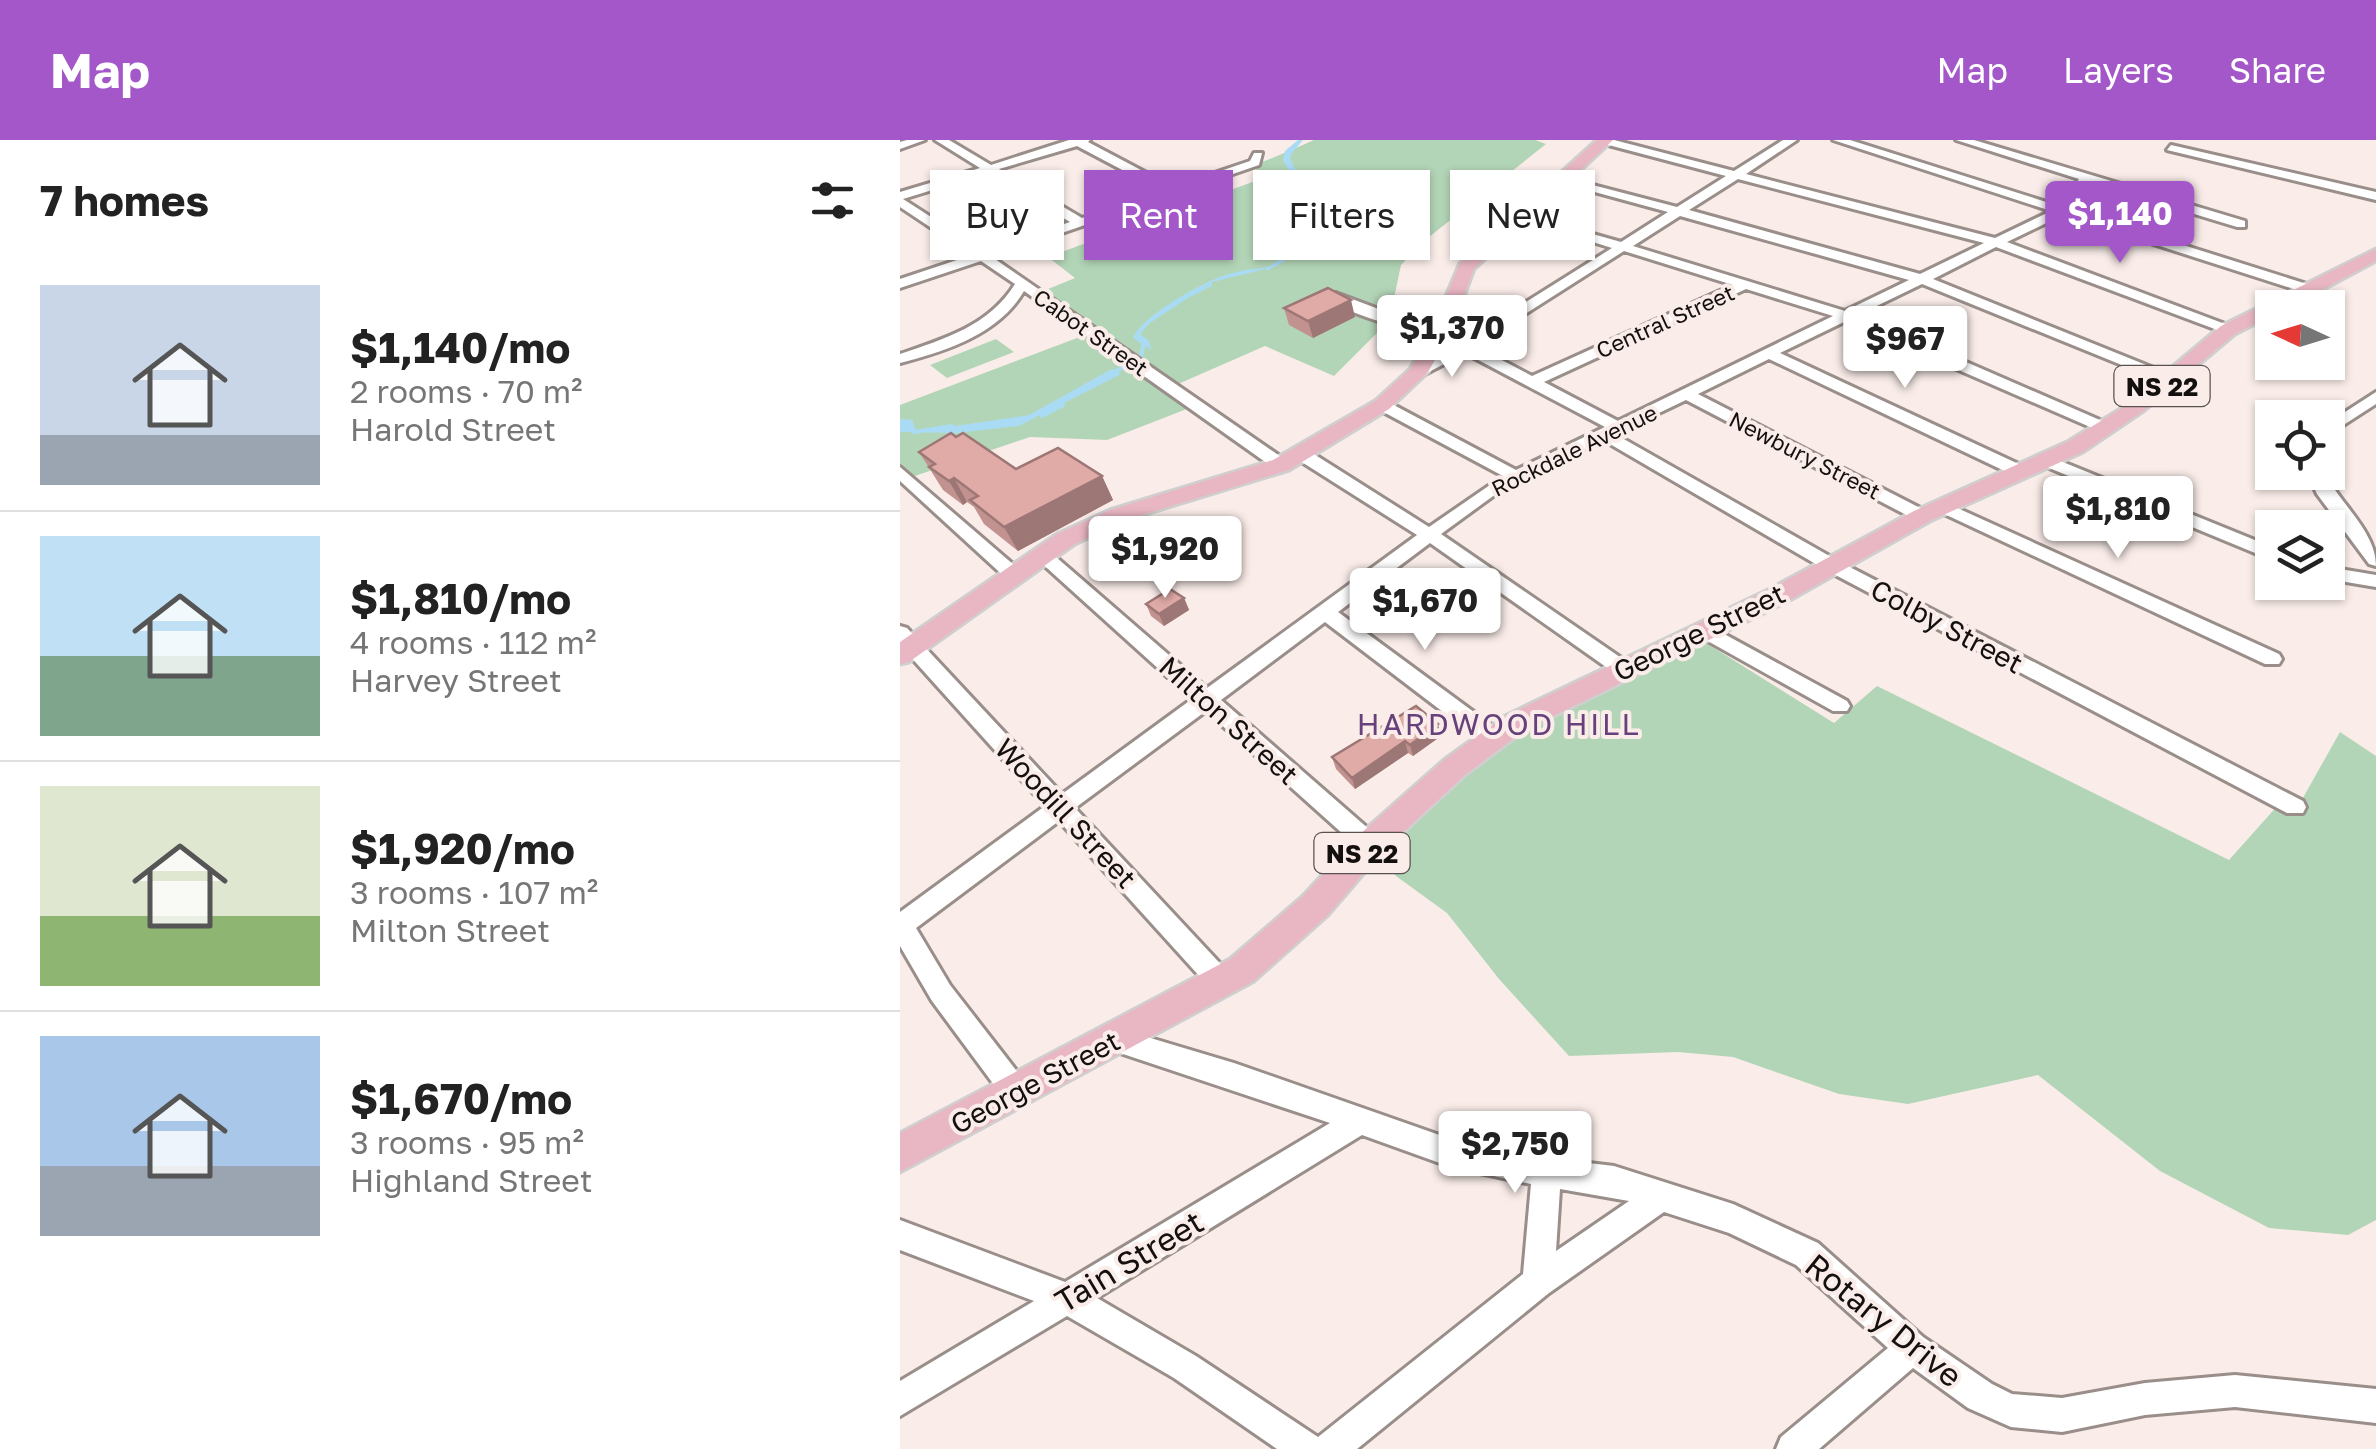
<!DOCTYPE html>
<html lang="en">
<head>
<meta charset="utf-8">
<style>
	body { margin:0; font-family:"Golos Text",sans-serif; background:#f6f6f6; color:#222; height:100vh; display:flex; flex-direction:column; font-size:38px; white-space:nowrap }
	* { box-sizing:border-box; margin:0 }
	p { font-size:32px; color:#767676 }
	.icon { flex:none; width:55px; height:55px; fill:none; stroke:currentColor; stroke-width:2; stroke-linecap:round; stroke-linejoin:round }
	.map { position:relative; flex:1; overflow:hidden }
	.drawer { display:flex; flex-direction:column; background:#fff; width:900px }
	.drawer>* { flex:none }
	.guide { position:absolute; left:30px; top:30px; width:950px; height:90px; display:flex; gap:20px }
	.needle { width:65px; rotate:274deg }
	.controls { position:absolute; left:1355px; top:150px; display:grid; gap:20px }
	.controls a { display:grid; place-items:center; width:90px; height:90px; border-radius:0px; background:#fff; box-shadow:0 2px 8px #0004; font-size:50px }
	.price { position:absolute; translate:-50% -85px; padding:0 22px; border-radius:10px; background:#fff; color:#222; font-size:32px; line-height:65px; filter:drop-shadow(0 2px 5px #0008) }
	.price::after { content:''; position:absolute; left:50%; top:60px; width:30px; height:22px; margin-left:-15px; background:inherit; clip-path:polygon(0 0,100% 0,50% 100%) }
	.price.current { background:#a357c9; color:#fff }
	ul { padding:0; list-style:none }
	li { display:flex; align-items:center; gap:30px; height:250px; padding:0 40px }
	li+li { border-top:2px solid #e0e0e0 }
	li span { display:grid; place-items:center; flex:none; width:280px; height:200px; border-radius:0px; color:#555 }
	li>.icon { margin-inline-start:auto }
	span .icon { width:120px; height:120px; fill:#fffc; stroke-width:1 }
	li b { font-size:42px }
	h2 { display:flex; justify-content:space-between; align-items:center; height:120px; padding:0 40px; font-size:42px }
	.tag { padding:0 35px; border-radius:0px; background:#fff; box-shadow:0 2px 8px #0004; font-size:35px; line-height:90px }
	.tag.current { background:#a357c9; color:#fff }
	header { display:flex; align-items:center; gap:60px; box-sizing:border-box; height:140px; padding:0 50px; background:#a357c9; color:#fff }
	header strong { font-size:48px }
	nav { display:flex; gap:55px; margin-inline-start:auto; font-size:35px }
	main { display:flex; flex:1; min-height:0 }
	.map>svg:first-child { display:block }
	.green { fill:#b3d5b7 }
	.water { fill:#a9dbf5 }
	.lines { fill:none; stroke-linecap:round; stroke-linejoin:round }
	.stream-far1 { stroke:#a9dbf5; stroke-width:2.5 }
	.stream { stroke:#a9dbf5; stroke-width:4 }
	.minor-casing { stroke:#998e89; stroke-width:6 }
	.major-casing { stroke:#d0cfcf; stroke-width:5 }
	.minor { fill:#fff; fill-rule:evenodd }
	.major { fill:#e9b7c3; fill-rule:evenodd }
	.wall { fill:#c19290 }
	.shaded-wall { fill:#9d7775 }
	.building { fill:#e0aaa7; stroke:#9d7775; stroke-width:2.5 }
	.labels { text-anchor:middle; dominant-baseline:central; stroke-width:8; stroke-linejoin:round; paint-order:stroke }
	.far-street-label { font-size:22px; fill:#14100f; stroke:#faede9 }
	.shield { fill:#faede9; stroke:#595250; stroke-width:2.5 }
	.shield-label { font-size:25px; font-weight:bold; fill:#14100f }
	.street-label { font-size:28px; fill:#14100f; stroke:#faede9 }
	.neighbourhood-label { font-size:30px; letter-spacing:2.5px; fill:#66417b; stroke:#faede9 }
	.near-street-label { font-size:32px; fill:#14100f; stroke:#faede9 }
</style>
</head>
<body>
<header>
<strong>Map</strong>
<nav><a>Map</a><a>Layers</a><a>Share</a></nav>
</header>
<main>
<section class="drawer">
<h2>7 homes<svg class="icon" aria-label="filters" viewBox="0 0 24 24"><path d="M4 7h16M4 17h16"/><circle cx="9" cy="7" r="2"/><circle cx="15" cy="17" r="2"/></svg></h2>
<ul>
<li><span style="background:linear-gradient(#c9d6e8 75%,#9aa5b1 0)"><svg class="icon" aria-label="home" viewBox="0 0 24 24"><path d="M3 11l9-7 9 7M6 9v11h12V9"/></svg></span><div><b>$1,140/mo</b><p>2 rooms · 70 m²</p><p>Harold Street</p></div></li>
<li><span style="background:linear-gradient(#bfe0f5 60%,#7fa58c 0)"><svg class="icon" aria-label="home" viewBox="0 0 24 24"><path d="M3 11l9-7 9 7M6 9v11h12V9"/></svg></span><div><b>$1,810/mo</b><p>4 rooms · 112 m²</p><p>Harvey Street</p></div></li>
<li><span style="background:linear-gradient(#dfe7d0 65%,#8fb573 0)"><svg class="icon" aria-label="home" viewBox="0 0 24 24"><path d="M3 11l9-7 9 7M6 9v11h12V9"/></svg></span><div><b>$1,920/mo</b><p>3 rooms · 107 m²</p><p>Milton Street</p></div></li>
<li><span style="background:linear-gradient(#a9c7e8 65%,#9aa5b1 0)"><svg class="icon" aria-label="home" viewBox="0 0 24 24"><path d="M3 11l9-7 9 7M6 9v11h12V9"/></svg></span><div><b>$1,670/mo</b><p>3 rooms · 95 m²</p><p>Highland Street</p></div></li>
</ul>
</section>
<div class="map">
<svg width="1476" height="1309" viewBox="0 0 1476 1309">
	<rect width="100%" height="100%" fill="#faede9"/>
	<!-- green -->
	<path class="green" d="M414,0h221l11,4 -122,97 -23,24 -8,38 -16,30 -43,43 -69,-30 -96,42 23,19 -85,33 -77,-3 -130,44v-76l185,-70 -54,-39 44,-18 -27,-21 218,-80 -14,-11c21,-8 42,-17 62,-26z
		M96,199l18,13 -67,26 -17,-13z
		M803,501l131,82 43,-37 352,174 50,-56 16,8 45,-80 36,24v464l-28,15 -79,-7 -109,-57 -122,-96 -130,29 -69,-10 -106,-37 -55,-5 -109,4 -70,-77 -52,-66 -51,-37 -21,-24 124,-111z"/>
	<!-- water -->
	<path class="water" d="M398,0h5l-15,18 35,63 -1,14 -45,31 -65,16 -68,45 -5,7 9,6 4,10 -19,-12c9,-23 79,-62 104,-66 12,-3 25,-3 38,-7 13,-18 29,-14 44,-39l-36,-66 2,-9z
		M212,229l9,5 -102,52 -63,7 -56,-1v-11l11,1 3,10 115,-17z"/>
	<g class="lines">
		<!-- stream-far1 -->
		<path class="stream-far1" d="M390,13l-1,7 29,54
			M368,129l44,-30
			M324,137l23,-5
			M289,156l22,-11 -1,-3
			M244,208l-5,-14 8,-10"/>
		<!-- stream -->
		<path class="stream" d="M214,232l27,-14 2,-13
			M142,276l21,-11
			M0,281l11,1 3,10 38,-6"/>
		<!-- minor casing -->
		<g class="minor-casing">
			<path id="minor" d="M7,0h18l-25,9v-7z
				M35,0h14l42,25 78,-25h21l-2,2 85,45 77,-26 4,-8h8l-3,12 -267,92 295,204v8h-12l-251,-178c-25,43 -78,60 -124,72v-9c44,-15 89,-28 115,-70l-34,-23 -81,27v-9l72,-24 -72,-48v-15l80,-24zM177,6l85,45 -80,27 -83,-49zM88,33l82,49 -86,29 -81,-52z
				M700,0h14l120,31 49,-31h14l-51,34 249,64 56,-27 -218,-71h17l209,66 20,-27 -123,-39h18l271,81v6h-8l-148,-45 -20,27 241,76v6h-10l-237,-76 -56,27 226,85 2,3 -7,4 -232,-87 -63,32 243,98 3,3 -8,5 -249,-101 -64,31 251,109v6h-12l-251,-109 -66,32 245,114v8h-12l-244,-116 -71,35 230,118v8h-12l-230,-120 -71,34 225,128 463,239 3,6 -3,6h-16l-461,-243 -223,-130 -103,51 -59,43 189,130 3,5 -3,5h-14l-186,-131 -92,69 163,120 3,6 -3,6h-16l-160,-122 -104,78 157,137 4,7 -4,7h-16l-156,-140 -131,97 154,165 4,8 -4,8 -9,3 -9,-3 -152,-168 -143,107 34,57 76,98 4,9 -4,9 -10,4 -10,-4 -74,-100 -32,-55v-34l145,-106 -145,-161v-19l7,2 155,166 130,-95 -155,-140v-8h12l158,137 210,-153 -120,-76v-8h12l120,76 74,-51 -127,-68v-6h12l128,68 89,-43 -140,-74 -42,22h-10v-6l40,-22c-40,-21 -92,-24 -129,-51l12,-3 128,48 148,-93 -93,-29v-6l102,29 47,-30 -110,-30v-6l119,31 49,-31 -125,-33zM838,39l246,64 -64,31 -231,-64zM780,76l229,64 -64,31 -212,-65zM724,111l109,34 -201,91 -57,-30zM846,149l87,27 -215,105 -74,-39z
				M1271,5l205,47v8l-209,-50z
				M1476,252v12l-48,31v-12z
				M1148,316l224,91v13l-230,-95 -2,-4z
				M0,327l121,104v8h-14l-107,-98z
				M1407,332h17c15,31 52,59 52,94l-7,-2 -52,-70z
				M1044,362l335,152 3,5 -3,5h-14l-327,-153v-8z
				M1428,427l48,8v12l-48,-8z
				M804,483l143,78 3,5 -3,5h-14l-136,-76 -3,-5z
				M217,888l117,35 214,75 99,20 67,8 119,38 85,39 105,94 69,47 20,10 50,4 83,-15 90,-8 141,14v34l-141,-16 -90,8 -83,17 -51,-5 -43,-19 -55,-40 -94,81h-43l5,-12 107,-89 -92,-83 -67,-32 -65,-21 -115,81 -192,156h-80l-103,-71 -107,-62 -167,100v-35l134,-80 -134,-51v-30l165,62 265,-159 -222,-74 -4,-9 4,-9zM462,995l86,31 83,18 -8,90 -205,163 -122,-81 -99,-58zM660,1049l69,12 -73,50z"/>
		</g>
		<!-- major casing -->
		<g class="major-casing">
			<path id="major" d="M697,0h16l-139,129 -24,65 -22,38 -39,37 -100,61 -163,50 -51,24 -166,118 -9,2v-22l157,-108 53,-24 163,-50 102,-59 35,-32 20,-35 30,-71z
				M1476,109v12l-88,47h-16v7l-37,19 -93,78 -59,40 -153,69 -142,80 -263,129 -60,45 -84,78 -54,63 -73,65 -354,191v-39l330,-174 73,-63 56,-61 86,-76 60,-43 265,-127 144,-78 153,-69 61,-38 93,-78z"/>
		</g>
		<!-- minor -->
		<use href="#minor" class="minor"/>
		<!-- major -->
		<use href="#major" class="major"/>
	</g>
	<!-- wall -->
	<path class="wall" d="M384,168l71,9 -42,21 -24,-13z
		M19,312l97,17 86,7 11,24 -95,51 -34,-27 -10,-17 -7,-5 -4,3 -20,-15z
		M284,458l5,12 -25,16 -13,-10 -5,-12z
		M516,566l25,30 -28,20 -5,-3 -53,36 -19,-20 -4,-12z"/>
	<!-- shaded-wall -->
	<path class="shaded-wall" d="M451,160l4,17 -42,21 -5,-17z
		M202,336l11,24 -95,51 -14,-24z
		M54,338l13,24 -4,3 -14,-24z
		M284,458l5,12 -25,16 -5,-12z
		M538,584l3,12 -28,20 -3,-11z
		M505,601l3,12 -53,36 -3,-11z"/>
	<!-- building -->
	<path class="building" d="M428,148l23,12 -43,21 -24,-13z
		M51,293l5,4 7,-4 53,36 42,-21 44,28 -98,51 -34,-27 8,-4 -24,-18 -5,3 -20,-14 6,-3 -16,-12z
		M270,449l14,9 -25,16 -13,-10z
		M516,566l22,18 -28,21 -5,-4 -53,37 -20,-21z"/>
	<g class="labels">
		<!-- far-street labels -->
		<g class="far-street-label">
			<text transform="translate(765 181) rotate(-24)">Central Street</text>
			<text transform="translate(191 192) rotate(35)">Cabot Street</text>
			<text transform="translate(674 310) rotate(-26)">Rockdale Avenue</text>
			<text transform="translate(905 315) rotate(27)">Newbury Street</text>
		</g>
		<!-- shield labels -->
		<g class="shield">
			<rect x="1214.5" y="226" width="95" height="40" rx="8"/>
			<rect x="414.5" y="693" width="95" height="40" rx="8"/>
		</g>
		<g class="shield-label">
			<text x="1262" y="246">NS 22</text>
			<text x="462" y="713">NS 22</text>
		</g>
		<!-- street labels -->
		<g class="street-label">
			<text transform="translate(1047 486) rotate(28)">Colby Street</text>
			<text transform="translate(799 492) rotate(-26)">George Street</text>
			<text transform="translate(329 580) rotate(42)">Milton Street</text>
			<text transform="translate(166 673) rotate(47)">Woodill Street</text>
			<text transform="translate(135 942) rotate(-28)">George Street</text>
		</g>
		<!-- neighbourhood labels -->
		<g class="neighbourhood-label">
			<text x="599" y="584">HARDWOOD HILL</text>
		</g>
		<!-- near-street labels -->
		<g class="near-street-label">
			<text transform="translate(229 1121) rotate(-31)">Tain Street</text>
			<text transform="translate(984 1180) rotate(39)">Rotary Drive</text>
		</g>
	</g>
</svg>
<div class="controls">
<a><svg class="needle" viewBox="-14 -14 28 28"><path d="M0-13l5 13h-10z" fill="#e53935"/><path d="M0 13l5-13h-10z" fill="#767676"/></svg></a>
<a><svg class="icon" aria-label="locate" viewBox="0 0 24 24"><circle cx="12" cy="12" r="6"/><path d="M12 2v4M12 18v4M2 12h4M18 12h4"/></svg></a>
<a><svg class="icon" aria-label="layers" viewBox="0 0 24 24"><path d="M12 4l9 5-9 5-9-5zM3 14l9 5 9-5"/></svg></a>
</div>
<b class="price current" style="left:1220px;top:126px">$1,140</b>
<b class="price" style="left:552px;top:240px">$1,370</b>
<b class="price" style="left:1005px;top:251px">$967</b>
<b class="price" style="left:1218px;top:421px">$1,810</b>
<b class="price" style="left:265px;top:461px">$1,920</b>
<b class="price" style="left:525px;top:513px">$1,670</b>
<b class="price" style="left:615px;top:1056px">$2,750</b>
<div class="guide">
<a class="tag">Buy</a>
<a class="tag current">Rent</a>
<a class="tag">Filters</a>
<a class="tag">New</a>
</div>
</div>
</main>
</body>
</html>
